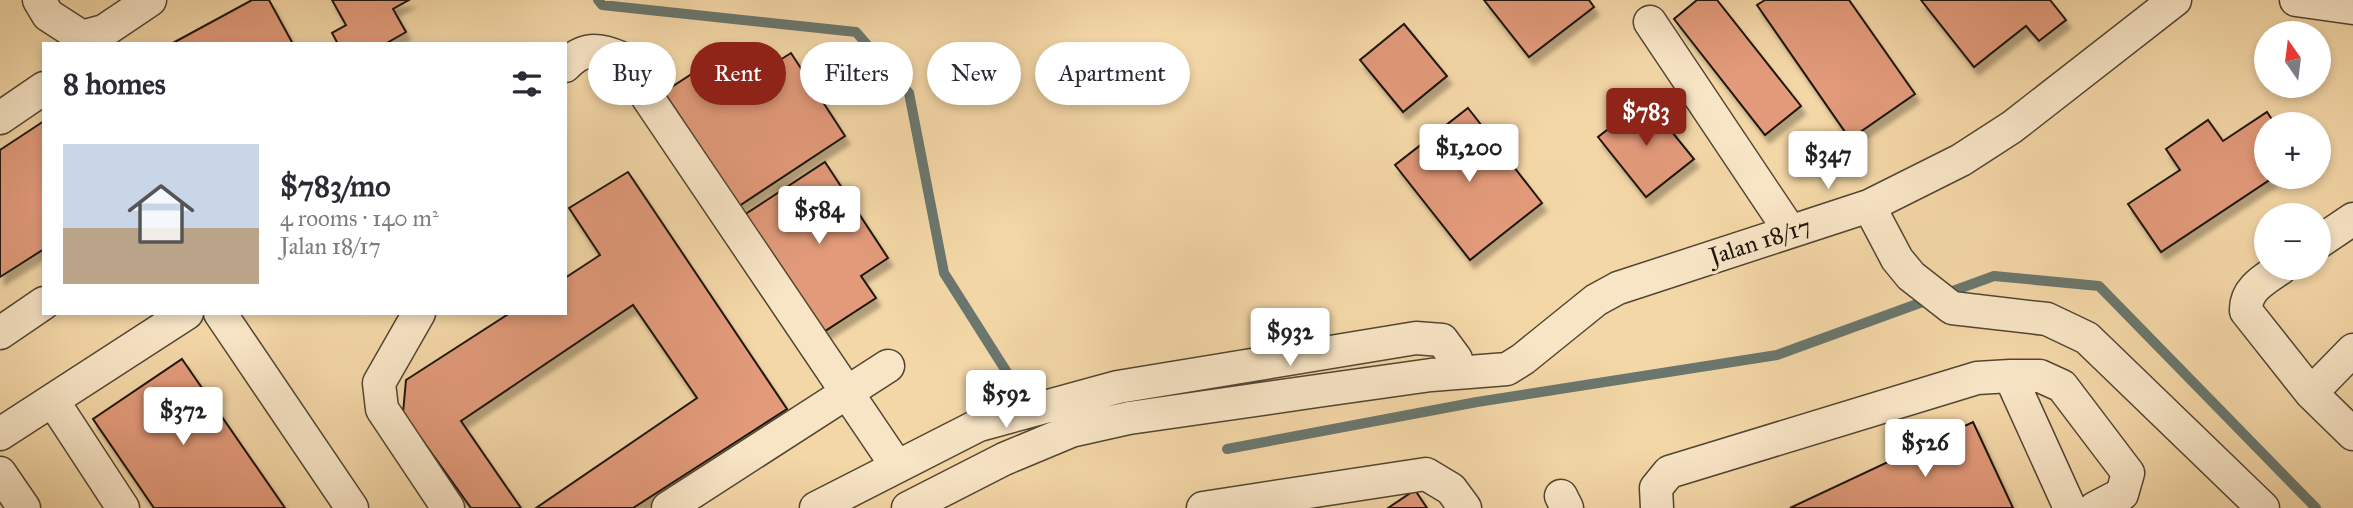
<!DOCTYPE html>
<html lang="en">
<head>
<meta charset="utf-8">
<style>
	body { margin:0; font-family:"IM FELL Great Primer",serif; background:#f7f7f7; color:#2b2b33; height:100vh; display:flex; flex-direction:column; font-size:26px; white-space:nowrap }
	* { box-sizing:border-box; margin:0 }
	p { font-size:23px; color:#7c7c81 }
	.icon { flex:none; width:38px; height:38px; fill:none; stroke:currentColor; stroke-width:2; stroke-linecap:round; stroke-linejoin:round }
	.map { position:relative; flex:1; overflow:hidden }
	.side { position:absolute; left:42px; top:42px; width:525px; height:273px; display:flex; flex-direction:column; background:#fff; border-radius:0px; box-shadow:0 4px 10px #0003 }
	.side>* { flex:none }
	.banner { position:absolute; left:588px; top:42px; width:665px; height:63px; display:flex; gap:14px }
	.needle { width:46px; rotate:346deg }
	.fabs { position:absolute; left:2254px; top:21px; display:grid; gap:14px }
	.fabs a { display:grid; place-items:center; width:77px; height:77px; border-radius:50%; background:#fff; box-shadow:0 4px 10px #0003; font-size:35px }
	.price { position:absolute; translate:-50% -60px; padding:0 16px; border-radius:7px; background:#fff; color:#222; font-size:23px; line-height:46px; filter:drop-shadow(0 2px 4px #0008) }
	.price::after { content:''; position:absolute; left:50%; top:42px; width:21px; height:16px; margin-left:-10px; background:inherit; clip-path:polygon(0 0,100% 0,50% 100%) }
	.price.on { background:#8f2418; color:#fff }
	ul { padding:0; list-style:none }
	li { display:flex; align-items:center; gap:21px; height:175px; padding:0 21px }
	li span { display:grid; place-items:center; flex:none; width:196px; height:140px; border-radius:0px; color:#555 }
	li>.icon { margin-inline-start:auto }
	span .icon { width:84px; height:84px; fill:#fffc; stroke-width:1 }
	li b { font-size:30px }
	h2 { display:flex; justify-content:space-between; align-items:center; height:84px; padding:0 21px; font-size:30px }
	.chip { padding:0 24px; border-radius:32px; background:#fff; box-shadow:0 4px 10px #0003; font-size:24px; line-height:63px }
	.chip.on { background:#8f2418; color:#fff }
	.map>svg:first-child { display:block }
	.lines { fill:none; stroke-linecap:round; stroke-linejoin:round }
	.stream { stroke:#6a776e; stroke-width:10 }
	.building { fill:#e29a7a; stroke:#1c150c; stroke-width:2; filter:url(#shadow) }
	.minor-casing { stroke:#524633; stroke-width:35 }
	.minor { stroke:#f8e5c6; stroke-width:32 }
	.labels { text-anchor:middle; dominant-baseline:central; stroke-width:6; stroke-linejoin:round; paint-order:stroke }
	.street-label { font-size:24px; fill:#1c150c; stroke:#f8e5c6 }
</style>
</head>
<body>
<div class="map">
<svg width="2353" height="508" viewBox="0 0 2353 508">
	<defs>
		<filter id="shadow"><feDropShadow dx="4.5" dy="8" stdDeviation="2" flood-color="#0004"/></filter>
	</defs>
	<rect width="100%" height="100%" fill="#f4d7a7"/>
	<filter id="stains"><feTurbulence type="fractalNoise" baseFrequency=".00286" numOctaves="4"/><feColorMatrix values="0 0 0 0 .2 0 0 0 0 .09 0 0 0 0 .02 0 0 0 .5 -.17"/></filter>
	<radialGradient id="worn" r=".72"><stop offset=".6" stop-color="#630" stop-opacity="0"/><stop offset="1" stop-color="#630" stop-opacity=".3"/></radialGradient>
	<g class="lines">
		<!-- stream -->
		<path class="stream" d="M598,0l4,5 254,27 53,61 35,180 64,101
			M1227,449l250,-47 300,-47 217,-79 105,10 217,222"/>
	</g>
	<!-- building -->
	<path class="building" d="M252,0h17l24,44h-122z
		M332,0h77l-16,9 13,23 -21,12h-47l-6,-11 14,-8z
		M1484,0h105l5,7 -65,50z
		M1697,0h20l84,106 -36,29 -91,-116z
		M1765,0h84l66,94 -65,45 -93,-134z
		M1921,0h129l16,20 -27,21 -13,-15 -52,41z
		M1404,24l43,52 -44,36 -43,-52z
		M733,47l20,30 38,-24 54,83 -106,70 -75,-114z
		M1646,100l48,59 -48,38 -48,-60z
		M1468,108l74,95 -72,57 -75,-95z
		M2267,112l8,12h-9v53h8l-113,75 -33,-48 52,-34 -14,-21 42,-29 15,21z
		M44,121v128l-44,28v-127z
		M825,162l63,96 -27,18 15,22 -54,35 -78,-118z
		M628,172l159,237 -154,99h-97l161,-110 -64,-93 -172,116 60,87h-50l-68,-95 3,-33 104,-67h55v-35l35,-23 -31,-47z
		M182,359l103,149h-131l-61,-89z
		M1973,422l40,86h-223z
		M1415,490l12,18h-39z"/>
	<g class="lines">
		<!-- minor casing -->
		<g class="minor-casing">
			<path id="minor" d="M39,0l9,15 34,22 22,-6 46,-31
				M2296,0l57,8
				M1650,22l140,209
				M565,66c18,-19 33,-18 56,-8l275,407
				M0,118l44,-30
				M1869,206l28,53 14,17 41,32 95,11 40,19 176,170
				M2319,242l34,-23
				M2281,268c-16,11 -36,21 -35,43l65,82 42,41
				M220,313l132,195
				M419,313l-40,70 3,26 66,99
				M0,333l44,-30
				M2010,376h30l22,10 66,87 -6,21 -27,14
				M2311,393l42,-43
				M53,401l70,107
				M0,434l187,-121
				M0,473l24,35
				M1561,496l6,12
				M668,508l220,-142
				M816,508l163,-83 139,-38 298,-49 26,2 14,19 2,13
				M908,508l96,-49 67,-28 58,-13 188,-27 114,-16 76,-6 16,-10 73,-59 22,-12 251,-82 92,-46 51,-33 163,-127
				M1203,508l223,-34 25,15 14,19
				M1657,508l-1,-20 13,-16 308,-94 33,-2 60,132"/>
		</g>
		<!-- minor -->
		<use href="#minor" class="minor"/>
	</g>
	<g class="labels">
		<!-- street labels -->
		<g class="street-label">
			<text transform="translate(1760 241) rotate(-18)">Jalan 18/17</text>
		</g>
	</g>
	<rect width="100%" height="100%" filter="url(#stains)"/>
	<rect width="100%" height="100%" fill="url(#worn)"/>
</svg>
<div class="fabs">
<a><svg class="needle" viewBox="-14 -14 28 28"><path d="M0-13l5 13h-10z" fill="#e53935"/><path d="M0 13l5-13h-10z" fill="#7c7c81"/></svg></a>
<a>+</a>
<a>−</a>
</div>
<b class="price on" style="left:1646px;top:148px">$783</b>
<b class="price" style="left:1469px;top:184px">$1,200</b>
<b class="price" style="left:1828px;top:191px">$347</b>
<b class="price" style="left:819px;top:246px">$584</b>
<b class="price" style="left:1290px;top:368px">$932</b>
<b class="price" style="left:1006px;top:430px">$592</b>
<b class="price" style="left:183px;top:447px">$372</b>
<b class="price" style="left:1925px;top:479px">$526</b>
<div class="banner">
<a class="chip">Buy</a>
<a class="chip on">Rent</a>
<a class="chip">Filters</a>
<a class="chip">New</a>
<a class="chip">Apartment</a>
</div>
<section class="side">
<h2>8 homes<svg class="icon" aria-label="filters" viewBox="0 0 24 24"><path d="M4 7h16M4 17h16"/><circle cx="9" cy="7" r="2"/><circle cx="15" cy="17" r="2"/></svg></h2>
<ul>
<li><span style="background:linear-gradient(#c9d6e8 60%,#b9a48a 0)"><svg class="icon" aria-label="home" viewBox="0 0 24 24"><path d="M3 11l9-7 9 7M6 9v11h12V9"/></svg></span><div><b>$783/mo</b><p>4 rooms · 140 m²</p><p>Jalan 18/17</p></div></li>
</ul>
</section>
</div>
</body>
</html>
